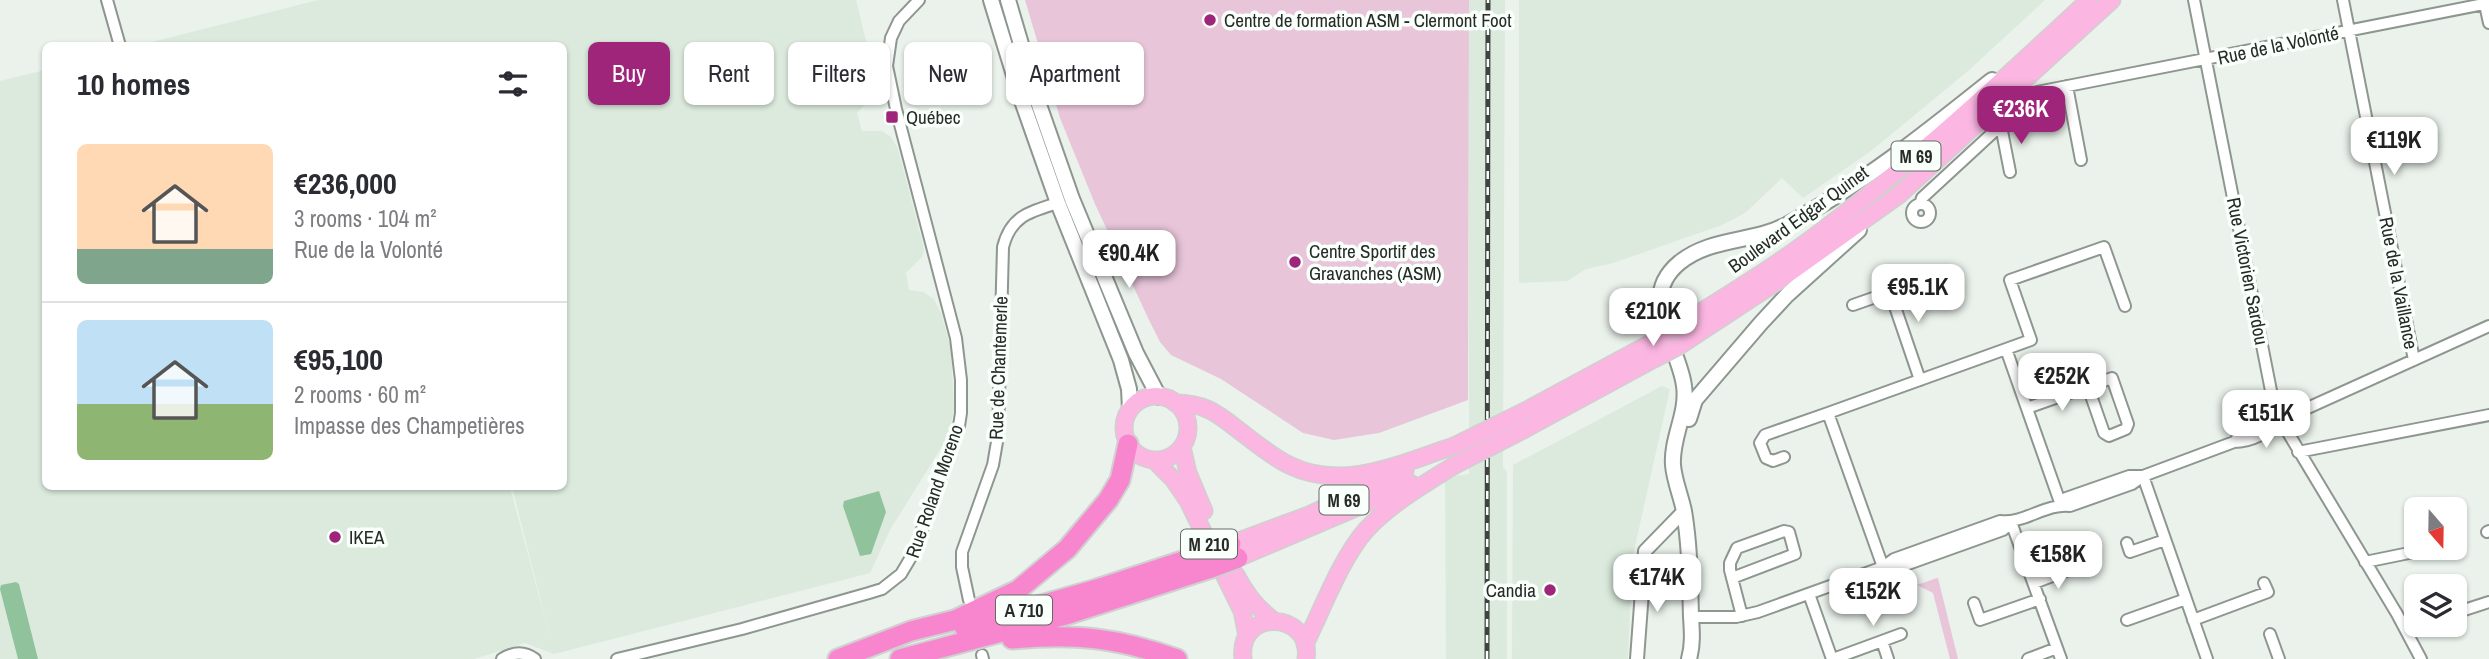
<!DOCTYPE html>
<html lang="en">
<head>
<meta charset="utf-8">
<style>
	body { margin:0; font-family:"Archivo Narrow",sans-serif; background:#f7f7f7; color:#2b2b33; height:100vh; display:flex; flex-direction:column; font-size:26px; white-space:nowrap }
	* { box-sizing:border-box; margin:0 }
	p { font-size:23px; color:#7c7c81 }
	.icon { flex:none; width:38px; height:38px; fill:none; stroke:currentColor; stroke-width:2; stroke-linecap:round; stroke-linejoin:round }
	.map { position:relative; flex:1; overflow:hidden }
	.sheet { position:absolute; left:42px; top:42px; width:525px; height:448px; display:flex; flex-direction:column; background:#fff; border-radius:10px; box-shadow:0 2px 5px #0004 }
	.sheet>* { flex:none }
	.guide { position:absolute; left:588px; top:42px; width:665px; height:63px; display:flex; gap:14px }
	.needle { width:46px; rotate:160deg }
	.fabs { position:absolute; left:2404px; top:497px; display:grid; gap:14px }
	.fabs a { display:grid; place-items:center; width:63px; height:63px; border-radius:10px; background:#fff; box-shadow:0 2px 5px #0004; font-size:35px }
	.price { position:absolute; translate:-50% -60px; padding:0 16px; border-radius:14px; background:#fff; color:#222; font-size:23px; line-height:46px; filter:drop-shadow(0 2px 4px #0008) }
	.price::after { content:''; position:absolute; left:50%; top:42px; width:21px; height:16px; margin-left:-10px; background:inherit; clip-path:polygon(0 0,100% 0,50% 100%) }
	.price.current { background:#9f257b; color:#fff }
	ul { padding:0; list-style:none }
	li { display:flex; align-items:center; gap:21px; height:175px; padding:0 35px }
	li+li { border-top:2px solid #e1e1e2 }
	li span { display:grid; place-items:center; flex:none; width:196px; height:140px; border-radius:10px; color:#555 }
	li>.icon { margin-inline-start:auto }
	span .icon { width:84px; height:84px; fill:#fffc; stroke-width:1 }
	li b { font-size:30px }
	h2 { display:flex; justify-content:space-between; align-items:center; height:84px; padding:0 35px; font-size:30px }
	.tag { padding:0 24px; border-radius:10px; background:#fff; box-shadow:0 2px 5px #0004; font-size:24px; line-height:63px }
	.tag.current { background:#9f257b; color:#fff }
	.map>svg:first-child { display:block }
	.built { fill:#dbeadd }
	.green { fill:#e8c5d9 }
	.water { fill:#90c29b }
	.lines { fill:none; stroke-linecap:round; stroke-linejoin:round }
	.minor-casing { stroke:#8e9690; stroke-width:14 }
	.tertiary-casing { stroke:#8e9690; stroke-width:16 }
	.secondary-casing { stroke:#8e9690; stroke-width:18 }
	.primary-casing { stroke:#cfd0cf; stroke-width:19 }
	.motorway-casing { stroke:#cfd0cf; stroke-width:23 }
	.minor { stroke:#fff; stroke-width:10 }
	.tertiary { stroke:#fff; stroke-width:12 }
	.secondary { stroke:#fff; stroke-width:14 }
	.primary { stroke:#fbb6e2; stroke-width:16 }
	.motorway { stroke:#f886cf; stroke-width:19 }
	.rail-casing { stroke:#404440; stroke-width:5 }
	.rail { stroke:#f9fffa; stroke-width:2.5; stroke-dasharray:8; stroke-linecap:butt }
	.primary-bridge-casing { stroke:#cfd0cf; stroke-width:19; stroke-linecap:butt }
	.motorway-bridge-casing { stroke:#cfd0cf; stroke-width:23; stroke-linecap:butt }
	.primary-bridge { stroke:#fbb6e2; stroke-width:16 }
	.motorway-bridge { stroke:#f886cf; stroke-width:19 }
	.poi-dot { fill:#9f257b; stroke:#f9fffa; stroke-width:2.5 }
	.labels { text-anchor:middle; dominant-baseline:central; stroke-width:7; stroke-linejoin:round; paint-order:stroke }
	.shield { fill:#f9fffa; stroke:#666a66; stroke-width:2 }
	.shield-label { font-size:18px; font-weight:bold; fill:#272a27 }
	.poi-label { font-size:19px; fill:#272a27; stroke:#f9fffa; text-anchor:start }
	.street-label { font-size:19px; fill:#272a27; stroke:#f9fffa }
</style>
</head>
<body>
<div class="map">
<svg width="2489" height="659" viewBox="0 0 2489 659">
	<rect width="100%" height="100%" fill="#eaf2eb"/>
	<!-- built -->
	<path class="built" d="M318,0h538l20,82 -4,15 -15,16 5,18h20l9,6 7,12 26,100 -2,8 -16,16 3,17 14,2 11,7 7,14 10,36 3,59 -5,27 -59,95 -20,43 -316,81 -29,-11 -51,16h-474v-578l45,-11 1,416 464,1 42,158 -40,-158 52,-1v-440l-424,-1z
		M1469,0h36l-2,467 4,5v187h-61l-1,-182 24,-3z
		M1519,0h526l-77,71 -97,80 -68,47 -21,-20 -37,35 -23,12 -109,38 -27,6 -19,12 -48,2z
		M1662,386l8,3 -38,171 -4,99h-116l1,-194z"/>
	<!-- green -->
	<path class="green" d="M1025,0h444l-1,400 -89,33 -45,7 -31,-7 -82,-54 -50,-24 -11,-13 -11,-22 -54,-116 -35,-86z
		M1937,578h1l20,81h-8l-17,-66 -16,-8z"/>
	<!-- water -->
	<path class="water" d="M879,491l7,21 -15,42 -11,2 -17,-50 1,-5z
		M16,582l3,2 19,75h-20l-18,-70 1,-4z"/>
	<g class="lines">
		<!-- minor casing -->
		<g class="minor-casing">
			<path id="minor" d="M107,0l13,46
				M2194,0l81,411 122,203 24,45
				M2343,0l71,360
				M2484,0l5,23
				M2067,86l14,74
				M2001,126l9,46
				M1912 213a9 9 0 1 1 18 0a9 9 0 1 1-18 0Z
				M1920,204l2,-6 115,-106 452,-89
				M1853,305l37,-13
				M2006,349l25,-9 -21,-60 94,-33 21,59
				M1920,380l-30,-88 42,-15
				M2027,408l85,-30 16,46 -2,5 -17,7 -5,-3 -16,-46
				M2234,442c11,-13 31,-19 47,-22l208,-94
				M2298,452l191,-37
				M1784,457l-11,4 -7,-3 -6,-15 5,-8 63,-22
				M2143,476l64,183
				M2061,505l5,-7 63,-22h14
				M2416,517l1,2
				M2011,522l50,137
				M2487,532l2,-1
				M2127,543l3,9 35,-12
				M2365,562l49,-10 6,-4
				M1883,567l-55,-154 178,-64 55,156
				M1883,567l14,1 106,-38 8,-8
				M1732,578l63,-24 -6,-22 -5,-1 -47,17 -7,15v7l12,46
				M2034,583l37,-14
				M1809,594l23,65
				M969,600l-7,-33v-15l31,-87 5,-29 5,-189c8,-31 26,-35 55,-44
				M1974,603l6,17 60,-21
				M2455,613l34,-11
				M1691,617h45l22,-5 125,-45 11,-8 106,-38c24,3 46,-18 70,-15l62,-22 11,-8 91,-34c18,0 35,-10 47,-22
				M2127,620l59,-21
				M2193,620l75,-28 -4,-9
				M2270,634l9,25
				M1882,641l19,-7
				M982,655l1,4
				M502,659c11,-7 22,-8 33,0
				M617,659l125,-30 127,-36 13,-4 19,-15 13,-22 45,-126 2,-13v-33l-5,-42 -60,-229 -9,-43 4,-28 8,-17 20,-21
				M1833,659l49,-18 6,18
				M2028,659l29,-11"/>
		</g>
		<!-- tertiary casing -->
		<g class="tertiary-casing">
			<path id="tertiary" d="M1637,659l8,-108 39,-40"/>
		</g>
		<!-- secondary casing -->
		<g class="secondary-casing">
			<path id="secondary" d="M991,0l30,98 37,105 63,157 8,29 1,20
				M1008,0l30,102 34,97 64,154 23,44
				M1689,419l6,-19 66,-77 26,-28 72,-65
				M1689,659c4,-14 3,-27 2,-42 -1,-36 -1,-70 -7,-106 -3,-15 -10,-31 -11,-46 -2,-27 15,-52 11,-79 -5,-41 -48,-87 -5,-123 31,-26 75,-20 109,-39 73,-39 139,-92 204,-144"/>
		</g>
		<!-- primary casing -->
		<g class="primary-casing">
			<path id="primary" d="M1672,330c51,-32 103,-63 151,-100 94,-70 180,-150 266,-230
				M1679,346l102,-67 118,-84 213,-195
				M1124 428a32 32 0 1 1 64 0a32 32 0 1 1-64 0Z
				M1175,403c33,0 45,13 70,32 14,11 28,22 44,30 54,27 113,-2 165,-19
				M1525,411l124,-67
				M1525,429l129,-70
				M1182,447l6,26 16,38
				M1154,460l19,19 15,22 54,110 5,25
				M1231,544l78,-29 96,-44
				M1238,558l174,-74
				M1236,575c10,19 20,32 38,46
				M1305,644c18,-36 35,-84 61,-114 24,-26 57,-45 87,-64
				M1243,659c-6,-52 70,-48 63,0"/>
		</g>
		<!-- motorway casing -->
		<g class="motorway-casing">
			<path id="motorway" d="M964,627l133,-38 107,-35
				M1012,639c63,-6 106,-1 165,20
				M838,659l73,-28 44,-11 63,-30 49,-41 41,-49 12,-20 8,-36
				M900,659l169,-45 142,-46"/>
		</g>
		<!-- minor -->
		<use href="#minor" class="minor"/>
		<!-- tertiary -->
		<use href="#tertiary" class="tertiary"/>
		<!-- secondary -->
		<use href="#secondary" class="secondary"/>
		<!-- primary -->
		<use href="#primary" class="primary"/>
		<!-- motorway -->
		<use href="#motorway" class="motorway"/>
		<!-- rail casing -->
		<g class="rail-casing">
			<path id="rail" d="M1487,659l1,-659"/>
		</g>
		<!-- rail -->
		<use href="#rail" class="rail"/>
		<!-- primary-bridge casing -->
		<g class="primary-bridge-casing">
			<path id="primary-bridge" d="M1649,344l23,-14
				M1654,359l25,-13
				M1454,446l71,-35
				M1453,466l72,-37"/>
		</g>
		<!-- motorway-bridge casing -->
		<g class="motorway-bridge-casing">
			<path id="motorway-bridge" d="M1204,554l27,-10
				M1211,568l27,-10"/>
		</g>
		<!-- primary-bridge -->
		<use href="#primary-bridge" class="primary-bridge"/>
		<!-- motorway-bridge -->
		<use href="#motorway-bridge" class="motorway-bridge"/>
	</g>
	<!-- markers -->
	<g class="poi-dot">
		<circle cx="1210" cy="20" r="7"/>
		<rect x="885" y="110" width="14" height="14" rx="3.5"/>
		<circle cx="1295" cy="262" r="7"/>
		<circle cx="335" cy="537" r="7"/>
		<circle cx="1550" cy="590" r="7"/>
	</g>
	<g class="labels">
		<!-- shield labels -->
		<g class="shield">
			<rect x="1891.5" y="141.5" width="49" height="29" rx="5"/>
			<rect x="1319.5" y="485.5" width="49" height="29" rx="5"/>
			<rect x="1181" y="529.5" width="56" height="29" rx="5"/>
			<rect x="996" y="595.5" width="56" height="29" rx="5"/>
		</g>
		<g class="shield-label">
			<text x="1916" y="156">M 69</text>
			<text x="1344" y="500">M 69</text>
			<text x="1209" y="544">M 210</text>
			<text x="1024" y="610">A 710</text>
		</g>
		<!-- poi labels -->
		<g class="poi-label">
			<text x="1224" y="20">Centre de formation ASM - Clermont Foot</text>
			<text x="906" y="117">Québec</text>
			<text x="1309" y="251">Centre Sportif des<tspan x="1309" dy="22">Gravanches (ASM)</tspan></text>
			<text x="349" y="537">IKEA</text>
			<text x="1536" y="590" text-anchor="end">Candia</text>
		</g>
		<!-- street labels -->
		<g class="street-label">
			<text transform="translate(2278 45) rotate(-12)">Rue de la Volonté</text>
			<text transform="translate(1798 219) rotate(-36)">Boulevard Edgar Quinet</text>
			<text transform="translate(2248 271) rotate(79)">Rue Victorien Sardou</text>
			<text transform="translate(2399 283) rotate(79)">Rue de la Vaillance</text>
			<text transform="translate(998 368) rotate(-88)">Rue de Chantemerle</text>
			<text transform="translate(934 491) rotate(-71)">Rue Roland Moreno</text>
		</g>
	</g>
</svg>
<div class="fabs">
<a><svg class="needle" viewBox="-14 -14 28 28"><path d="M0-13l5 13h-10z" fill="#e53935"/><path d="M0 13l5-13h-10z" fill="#7c7c81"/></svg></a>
<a><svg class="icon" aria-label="layers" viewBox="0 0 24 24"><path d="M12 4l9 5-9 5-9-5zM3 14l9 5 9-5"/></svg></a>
</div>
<b class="price current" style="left:2021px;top:146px">€236K</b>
<b class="price" style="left:2394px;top:177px">€119K</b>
<b class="price" style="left:1129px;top:290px">€90.4K</b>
<b class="price" style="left:1918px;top:324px">€95.1K</b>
<b class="price" style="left:1653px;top:348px">€210K</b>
<b class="price" style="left:2062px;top:413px">€252K</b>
<b class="price" style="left:2266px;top:450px">€151K</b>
<b class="price" style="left:2058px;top:591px">€158K</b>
<b class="price" style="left:1657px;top:614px">€174K</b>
<b class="price" style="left:1873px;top:628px">€152K</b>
<div class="guide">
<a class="tag current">Buy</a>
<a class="tag">Rent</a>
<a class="tag">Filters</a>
<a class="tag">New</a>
<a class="tag">Apartment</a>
</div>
<section class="sheet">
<h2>10 homes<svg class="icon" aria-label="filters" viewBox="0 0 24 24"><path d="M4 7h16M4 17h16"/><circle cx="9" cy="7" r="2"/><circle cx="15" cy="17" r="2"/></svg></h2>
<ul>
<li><span style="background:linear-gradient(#ffd9b3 75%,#7fa58c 0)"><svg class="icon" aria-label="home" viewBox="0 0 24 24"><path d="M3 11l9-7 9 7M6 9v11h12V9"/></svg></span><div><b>€236,000</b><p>3 rooms · 104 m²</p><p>Rue de la Volonté</p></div></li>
<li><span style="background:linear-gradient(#bfe0f5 60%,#8fb573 0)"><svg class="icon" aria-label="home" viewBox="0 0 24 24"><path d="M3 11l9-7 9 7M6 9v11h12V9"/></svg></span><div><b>€95,100</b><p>2 rooms · 60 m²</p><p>Impasse des Champetières</p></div></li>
</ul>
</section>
</div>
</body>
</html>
